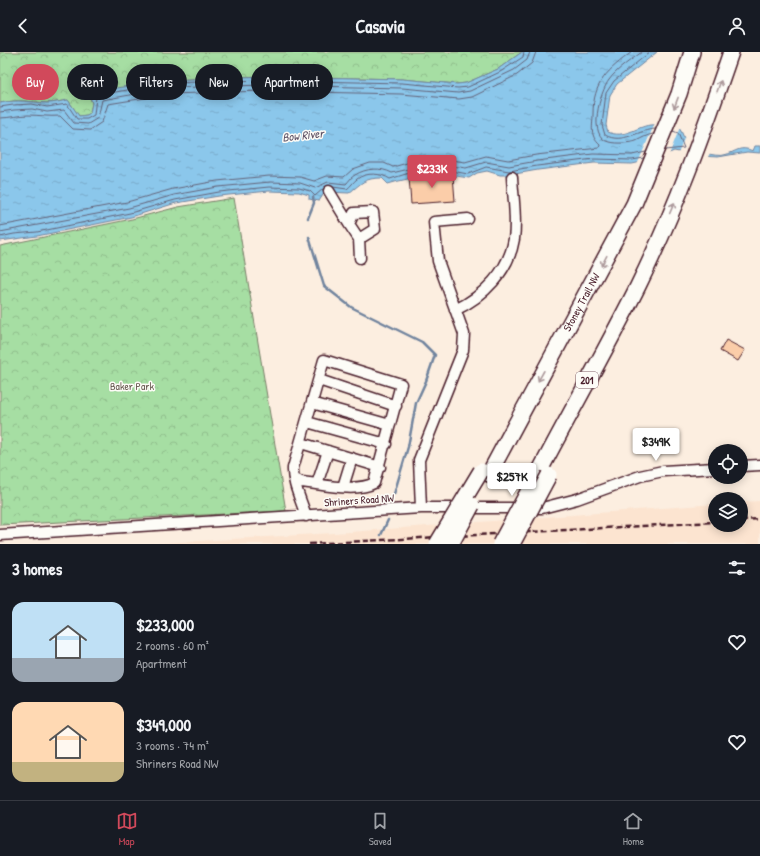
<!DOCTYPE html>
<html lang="en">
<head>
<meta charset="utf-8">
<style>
	body { margin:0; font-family:"Patrick Hand",sans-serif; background:#20242c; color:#f1f3f6; height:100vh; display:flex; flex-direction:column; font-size:15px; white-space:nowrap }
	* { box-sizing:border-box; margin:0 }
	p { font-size:13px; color:#9ea1a6 }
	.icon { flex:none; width:22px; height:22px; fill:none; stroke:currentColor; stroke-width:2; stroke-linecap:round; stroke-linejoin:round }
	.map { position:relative; height:492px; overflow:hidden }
	.side { display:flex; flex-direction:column; background:#171b24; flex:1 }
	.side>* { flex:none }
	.top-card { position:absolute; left:12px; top:12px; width:400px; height:36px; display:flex; gap:8px }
	.buttons { position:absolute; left:708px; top:392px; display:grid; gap:8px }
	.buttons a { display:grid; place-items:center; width:40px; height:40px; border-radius:50%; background:#171b24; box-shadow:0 2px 10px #0003; font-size:20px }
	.price { position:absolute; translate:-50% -34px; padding:0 9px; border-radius:4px; background:#fff; color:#222; font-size:13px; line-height:26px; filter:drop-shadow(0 1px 2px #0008) }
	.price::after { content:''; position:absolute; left:50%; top:24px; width:12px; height:9px; margin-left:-6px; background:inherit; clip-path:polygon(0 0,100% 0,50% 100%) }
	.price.selected { background:#d1495b; color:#fff }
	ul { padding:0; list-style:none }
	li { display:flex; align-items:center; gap:12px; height:100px; padding:0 12px }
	li span { display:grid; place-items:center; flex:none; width:112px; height:80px; border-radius:12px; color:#555 }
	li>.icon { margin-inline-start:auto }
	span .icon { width:48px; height:48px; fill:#fffc; stroke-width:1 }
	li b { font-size:17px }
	h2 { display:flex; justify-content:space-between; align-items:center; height:48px; padding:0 12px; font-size:17px }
	.tag { padding:0 14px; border-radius:18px; background:#171b24; box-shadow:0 2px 10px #0003; font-size:14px; line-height:36px }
	.tag.selected { background:#d1495b; color:#fff }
	header { display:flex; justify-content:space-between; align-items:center; height:52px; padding:0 12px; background:#171b24; font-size:18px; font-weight:800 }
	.tabs { display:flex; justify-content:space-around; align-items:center; height:56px; border-top:1px solid #363941; background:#171b24; font-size:11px; color:#9ea1a6 }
	.tabs a { display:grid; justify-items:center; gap:2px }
	.tabs .selected { color:#d1495b }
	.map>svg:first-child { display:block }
	.built { fill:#fce4d0 }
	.forest { fill:url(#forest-crowns); stroke:#787e67 }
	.water { fill:url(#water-ripples); stroke:#71849e }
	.pier { fill:#fceee0 }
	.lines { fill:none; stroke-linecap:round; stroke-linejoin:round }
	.shore { stroke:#646278; stroke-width:1 }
	.stream { stroke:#71849e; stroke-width:2.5 }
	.building { fill:#fbcda9; stroke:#4a1f2b }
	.minor-casing { stroke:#4a1f2b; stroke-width:13 }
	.highway-casing { stroke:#4a1f2b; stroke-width:18 }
	.minor { stroke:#fdfcf7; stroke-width:10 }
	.highway { stroke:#fdfcf7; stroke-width:15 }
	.rail { stroke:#4a1f2b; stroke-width:2.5; stroke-dasharray:6 3; stroke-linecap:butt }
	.highway-bridge-casing { stroke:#4a1f2b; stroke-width:18; stroke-linecap:butt }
	.highway-bridge { stroke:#fdfcf7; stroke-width:15 }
	.oneway { stroke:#ac999b }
	.labels { text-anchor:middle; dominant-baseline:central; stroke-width:3; stroke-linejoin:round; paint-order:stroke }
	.shield { fill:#fdfcf7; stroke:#806168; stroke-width:1 }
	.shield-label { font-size:10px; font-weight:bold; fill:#4a1f2b }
	.street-label { font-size:11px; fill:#4a1f2b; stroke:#fdfcf7 }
	.park-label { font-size:11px; fill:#66584f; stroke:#fdfcf7 }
	.water-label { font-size:12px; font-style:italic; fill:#5e5165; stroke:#fdfcf7 }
</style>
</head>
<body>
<header><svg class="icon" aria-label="back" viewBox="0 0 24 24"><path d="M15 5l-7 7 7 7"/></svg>Casavia<svg class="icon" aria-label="person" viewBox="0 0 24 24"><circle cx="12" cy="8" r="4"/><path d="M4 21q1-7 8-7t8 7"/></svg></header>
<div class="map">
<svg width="760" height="492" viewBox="0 0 760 492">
	<defs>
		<pattern id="forest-crowns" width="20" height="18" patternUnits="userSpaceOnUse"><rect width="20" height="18" fill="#a6dea3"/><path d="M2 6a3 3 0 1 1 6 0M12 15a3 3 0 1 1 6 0" fill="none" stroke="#90be8c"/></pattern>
		<pattern id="water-ripples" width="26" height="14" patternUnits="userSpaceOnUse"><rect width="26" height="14" fill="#8bc7eb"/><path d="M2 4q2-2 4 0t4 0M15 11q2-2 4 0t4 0" fill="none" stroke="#79aaca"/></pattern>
	</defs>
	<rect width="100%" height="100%" fill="#fceee0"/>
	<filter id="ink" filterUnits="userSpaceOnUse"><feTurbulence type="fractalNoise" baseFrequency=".025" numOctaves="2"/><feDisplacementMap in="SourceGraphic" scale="8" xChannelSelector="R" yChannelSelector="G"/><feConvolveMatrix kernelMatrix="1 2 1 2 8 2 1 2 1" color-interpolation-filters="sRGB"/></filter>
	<g filter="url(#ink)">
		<!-- built -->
		<path class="built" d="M760,449v43h-612l202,-12 365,-28v21h26v-23z"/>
		<!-- forest -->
		<path class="forest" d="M0,0h522l-24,17 -32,14 -9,1 -55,-5 -138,-3 -96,4 -50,9h-7l-21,9 2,5 -2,10 -3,2 -8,1 -11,-16c-7,1 -14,3 -21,3 -19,-1 -27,-4 -47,0z
			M234,146l52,313 -286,14v-279l132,-27 46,-12z"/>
		<!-- water -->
		<path class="water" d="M522,0h135l-40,32 -7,11 -4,30 2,7c16,7 28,-5 42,-7 10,-1 20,2 29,3 4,5 5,12 9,17 6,6 27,12 36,10 13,-3 15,-10 29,-4l2,-5h5v7l-13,-1 -29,5 -19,-1 -25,-5 -18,8 -24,5 -38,-1 -56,7 -29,5h-9l-13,-4 -10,2 -8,5c-27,-5 -55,-2 -81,6l-6,-6c-18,0 -20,5 -33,15l-24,-1 -6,9 -10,-2v-4l-10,-3 -30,-1 -50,5 -43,7 -45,14 -94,19 -37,5v-138c20,-4 28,-1 47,0 7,0 15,-2 21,-3l11,16 8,-1 3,-2 2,-10 -2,-7 13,-6 65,-10 96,-4 138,3 55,5 9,-1 32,-14z"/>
		<!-- pier -->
		<path class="pier" d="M655,71l25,4 -11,28 -13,6 -19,4z
			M685,84l6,9 20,6 -4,8 -29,-5z"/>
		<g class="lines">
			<!-- shore -->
			<path class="shore" d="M642,0c-11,8 -25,17 -33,28 -9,12 -22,57 0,62 7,2 21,1 27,-1 6,-3 11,-6 17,-7
				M650,0l-36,29 -8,12 -4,32 3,10c18,10 34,-6 51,-6
				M0,55l13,-2 19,-1 15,3 20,-3 10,15h10l7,-4 2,-18 8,-3 64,-11 96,-3 138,3 56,5 10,-1 32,-15 23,-15 1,-5
				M0,60l14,-2 18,-1 15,3 17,-2 10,13 14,1 10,-6 4,-18 67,-12 95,-3 138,3 56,5 12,-2 44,-21 13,-10 3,-8
				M0,66c10,0 19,-3 28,-3 11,0 21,2 32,1l13,13 17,1 12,-8 6,-18 62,-10 94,-3 137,3 58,5 13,-2 45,-22 15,-12 4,-11
				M665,98l19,-2 -6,-15 -5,-2
				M333,135l14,2c4,-3 6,-7 10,-10 9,-7 24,-6 33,0l19,-6 43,-2 16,3 18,-7 23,4 28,-5 57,-7 38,1 12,-2
				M0,174l127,-24 46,-13 44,-8 52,-5 31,1 14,4 13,-5 17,1 9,-8 17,-6h14l9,4 14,-4 44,-3 14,2 21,-6 22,4 28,-5 63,-7 1,-3c-11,-10 -7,-18 -7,-31 0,-32 15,-44 39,-62
				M0,180l129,-24 45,-13 44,-8 52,-5 30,1 15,5 13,-6 18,2c3,-3 5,-7 9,-9 11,-7 26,-8 37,-2l17,-4 43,-3 14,2 20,-6 23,4 28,-5 56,-7 39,1 14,-3
				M0,185l14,-3 23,-2 93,-19 45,-13 44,-8 50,-5 30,1 11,3 5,5 9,-8"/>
			<!-- stream -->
			<path class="stream" d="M308,166l6,-15 -1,-6
				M309,185l15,49 27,21 71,35 13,13 -9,26 -10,22 -8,44 -14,47
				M381,483l7,-15"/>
		</g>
		<!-- building -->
		<path class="building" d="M453,123l2,26 -44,3 -2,-27z
			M726,288l19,10 -7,11 -18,-10z"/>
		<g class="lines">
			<!-- minor casing -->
			<g class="minor-casing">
				<path id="minor" d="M329,139l20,33
					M359,187l-10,-15 5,-11 19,-1 2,17 -16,10 1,19
					M455,258c28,-13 54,-39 59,-71 3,-20 -1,-42 -2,-62
					M319,328l77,26
					M312,351l78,22
					M307,370l79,22
					M301,391l79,24
					M741,414l19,-1
					M295,427l6,3c20,2 55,11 73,1l27,-99 -77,-24 -31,108c-1,15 9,34 13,48
					M317,432l11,-33
					M343,435l9,-29
					M421,456l-2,-48 44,-110 1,-16 -26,-73 -4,-39 34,-3
					M0,483l421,-27h121l35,-9 63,-23 23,-5 52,-3"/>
			</g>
			<!-- highway casing -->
			<g class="highway-casing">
				<g id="highway">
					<path id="s1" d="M489,422l145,-270 45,-110 13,-42"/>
					<path d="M537,424c33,-63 69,-126 101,-190 37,-75 66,-155 93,-234"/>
				</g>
			</g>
			<!-- minor -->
			<use href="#minor" class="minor"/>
			<!-- highway -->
			<use href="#highway" class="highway"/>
			<!-- rail -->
			<path class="rail" d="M741,468l19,-1
				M309,492l406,-22"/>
			<!-- highway-bridge casing -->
			<g class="highway-bridge-casing">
				<path id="highway-bridge" d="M437,492l44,-73
					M451,492l21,-39
					M500,492l28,-52
					M512,492l37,-69"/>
			</g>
			<!-- highway-bridge -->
			<use href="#highway-bridge" class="highway-bridge"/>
		</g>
		<!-- one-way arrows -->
		<defs><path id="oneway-shaft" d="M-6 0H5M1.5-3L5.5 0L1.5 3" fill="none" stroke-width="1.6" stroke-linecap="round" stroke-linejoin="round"/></defs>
		<g class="oneway">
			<use href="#oneway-shaft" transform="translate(719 34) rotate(-71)"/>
			<use href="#oneway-shaft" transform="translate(676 51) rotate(111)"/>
			<use href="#oneway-shaft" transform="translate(672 156) rotate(-67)"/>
			<use href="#oneway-shaft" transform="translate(604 209) rotate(118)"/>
			<use href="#oneway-shaft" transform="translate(541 324) rotate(119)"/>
		</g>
	</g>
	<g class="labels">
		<!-- shield labels -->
		<rect class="shield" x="576" y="320" width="22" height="16" rx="3"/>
		<g class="shield-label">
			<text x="587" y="328">201</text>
		</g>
		<!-- street labels -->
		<g class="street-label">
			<text stroke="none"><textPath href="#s1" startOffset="195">Stoney Trail NW</textPath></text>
			<text transform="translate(359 448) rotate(-4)">Shriners Road NW</text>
		</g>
		<!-- park labels -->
		<g class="park-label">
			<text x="132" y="334">Baker Park</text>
		</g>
		<!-- water labels -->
		<g class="water-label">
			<text transform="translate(303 83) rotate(-6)">Bow River</text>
		</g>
	</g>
</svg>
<div class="buttons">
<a><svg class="icon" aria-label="locate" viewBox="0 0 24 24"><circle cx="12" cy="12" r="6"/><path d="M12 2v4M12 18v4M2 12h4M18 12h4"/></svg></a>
<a><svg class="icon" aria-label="layers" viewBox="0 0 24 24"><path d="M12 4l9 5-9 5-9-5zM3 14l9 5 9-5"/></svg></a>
</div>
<b class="price selected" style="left:432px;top:137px">$233K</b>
<b class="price" style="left:656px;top:410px">$349K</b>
<b class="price" style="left:512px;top:445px">$257K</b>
<div class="top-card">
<a class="tag selected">Buy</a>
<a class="tag">Rent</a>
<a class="tag">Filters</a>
<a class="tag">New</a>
<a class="tag">Apartment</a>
</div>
</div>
<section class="side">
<h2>3 homes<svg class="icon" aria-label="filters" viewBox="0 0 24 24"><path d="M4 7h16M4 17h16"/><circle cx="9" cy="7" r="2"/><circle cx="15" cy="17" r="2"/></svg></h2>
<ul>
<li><span style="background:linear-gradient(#bfe0f5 70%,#9aa5b1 0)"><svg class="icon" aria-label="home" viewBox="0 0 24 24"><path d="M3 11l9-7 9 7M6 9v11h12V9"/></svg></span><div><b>$233,000</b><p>2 rooms · 60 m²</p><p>Apartment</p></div><svg class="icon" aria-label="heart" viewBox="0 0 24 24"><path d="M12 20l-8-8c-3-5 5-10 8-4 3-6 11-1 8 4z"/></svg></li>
<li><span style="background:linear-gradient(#ffd9b3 75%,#c2b280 0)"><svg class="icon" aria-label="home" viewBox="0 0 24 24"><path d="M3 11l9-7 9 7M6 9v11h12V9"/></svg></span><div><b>$349,000</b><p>3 rooms · 74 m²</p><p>Shriners Road NW</p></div><svg class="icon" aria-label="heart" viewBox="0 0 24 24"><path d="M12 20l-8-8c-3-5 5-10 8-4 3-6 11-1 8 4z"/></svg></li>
</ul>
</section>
<nav class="tabs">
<a class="selected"><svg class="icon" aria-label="map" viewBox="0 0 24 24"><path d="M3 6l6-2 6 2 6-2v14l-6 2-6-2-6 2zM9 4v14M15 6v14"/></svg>Map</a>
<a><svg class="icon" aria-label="saved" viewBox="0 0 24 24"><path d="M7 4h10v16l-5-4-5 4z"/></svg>Saved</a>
<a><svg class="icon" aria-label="home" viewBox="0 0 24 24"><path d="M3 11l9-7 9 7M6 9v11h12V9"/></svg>Home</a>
</nav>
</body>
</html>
